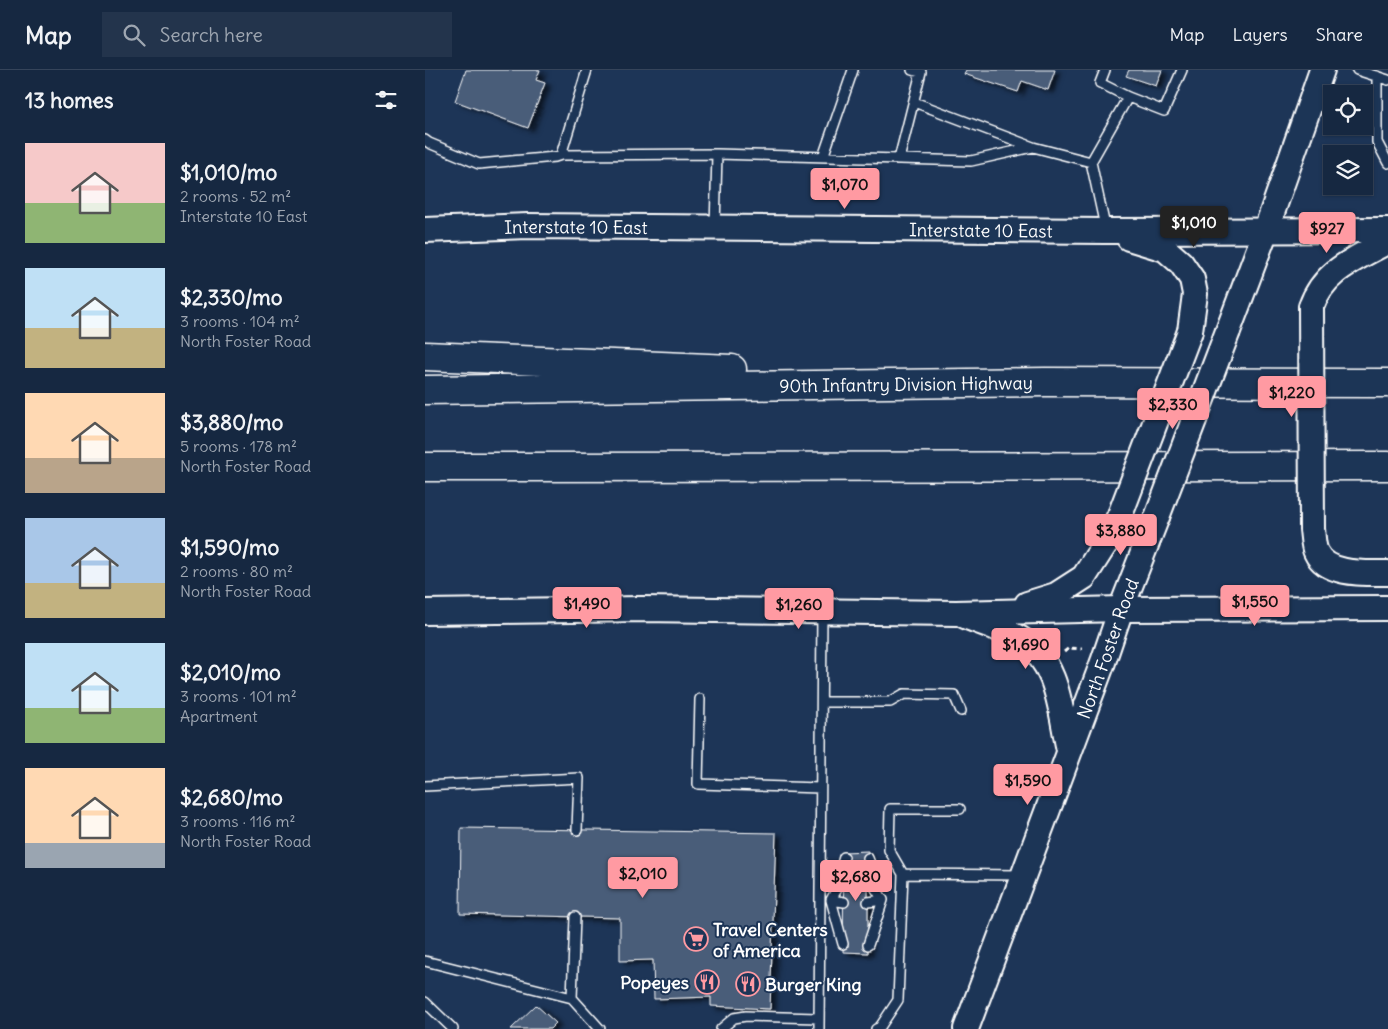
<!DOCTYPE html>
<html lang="en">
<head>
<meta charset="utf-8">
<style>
	body { margin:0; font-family:Delius,sans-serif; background:#23344c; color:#f1f3f6; height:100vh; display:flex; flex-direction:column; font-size:19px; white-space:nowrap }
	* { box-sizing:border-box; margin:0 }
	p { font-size:16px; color:#9ea6b1 }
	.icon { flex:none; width:28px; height:28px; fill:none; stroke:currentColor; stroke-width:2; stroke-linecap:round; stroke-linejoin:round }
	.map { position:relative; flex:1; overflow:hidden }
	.panel { display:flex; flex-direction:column; background:#162841; width:425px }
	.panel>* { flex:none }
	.buttons { position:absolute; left:898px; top:15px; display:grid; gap:10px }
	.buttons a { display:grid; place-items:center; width:50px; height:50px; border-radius:0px; background:#162841; box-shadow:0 1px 4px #0004,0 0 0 1px #35445a; font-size:25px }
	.price { position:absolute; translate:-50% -42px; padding:0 11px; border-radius:5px; background:#ff9aa2; color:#111; font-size:16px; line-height:32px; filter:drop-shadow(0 1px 2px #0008) }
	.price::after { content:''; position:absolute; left:50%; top:30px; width:15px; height:11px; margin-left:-8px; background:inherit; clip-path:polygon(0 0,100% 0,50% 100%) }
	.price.current { background:#222; color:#fff }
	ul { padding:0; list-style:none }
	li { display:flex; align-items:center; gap:15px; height:125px; padding:0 25px }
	li span { display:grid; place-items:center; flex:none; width:140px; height:100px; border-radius:0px; color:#555 }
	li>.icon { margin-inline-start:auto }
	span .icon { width:60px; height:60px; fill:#fffc; stroke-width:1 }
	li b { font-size:21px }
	h2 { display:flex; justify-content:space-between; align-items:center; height:60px; padding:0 25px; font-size:21px }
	header { display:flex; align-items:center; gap:30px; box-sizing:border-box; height:70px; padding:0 25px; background:#162841; border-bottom:1px solid #35445a }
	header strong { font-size:24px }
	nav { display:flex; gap:28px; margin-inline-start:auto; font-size:18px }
	.search { width:350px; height:45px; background:#23344c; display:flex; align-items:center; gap:12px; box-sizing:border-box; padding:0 18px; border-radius:0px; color:#9ea6b1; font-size:19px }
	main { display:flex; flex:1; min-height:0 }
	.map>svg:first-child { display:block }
	.building { fill:#4a5d79; stroke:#fff; filter:url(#shadow) }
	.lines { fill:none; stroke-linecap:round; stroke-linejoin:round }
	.lane-casing { stroke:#fff; stroke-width:12 }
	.secondary-casing { stroke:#fff; stroke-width:28 }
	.highway-casing { stroke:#fff; stroke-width:31 }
	.path { stroke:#fff; stroke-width:3; stroke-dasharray:5 4; stroke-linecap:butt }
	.lane { stroke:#1d3557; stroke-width:9 }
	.secondary { stroke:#1d3557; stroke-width:24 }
	.highway { stroke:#1d3557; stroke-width:28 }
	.secondary-bridge-casing { stroke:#fff; stroke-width:28; stroke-linecap:butt }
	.secondary-bridge { stroke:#1d3557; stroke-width:24 }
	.labels { text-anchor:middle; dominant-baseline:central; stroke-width:4; stroke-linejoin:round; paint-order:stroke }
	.street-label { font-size:18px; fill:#fff; stroke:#1d3557 }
	.poi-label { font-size:18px; font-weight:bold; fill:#fff; stroke:#1d3557; text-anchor:start }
</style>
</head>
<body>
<header>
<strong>Map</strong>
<div class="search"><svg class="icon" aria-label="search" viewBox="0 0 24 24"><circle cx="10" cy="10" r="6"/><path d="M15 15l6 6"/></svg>Search here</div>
<nav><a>Map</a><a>Layers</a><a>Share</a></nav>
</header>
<main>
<section class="panel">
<h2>13 homes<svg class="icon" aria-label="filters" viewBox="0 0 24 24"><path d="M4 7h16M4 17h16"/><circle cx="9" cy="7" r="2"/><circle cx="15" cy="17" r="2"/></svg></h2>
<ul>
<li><span style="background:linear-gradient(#f6c9c9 60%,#8fb573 0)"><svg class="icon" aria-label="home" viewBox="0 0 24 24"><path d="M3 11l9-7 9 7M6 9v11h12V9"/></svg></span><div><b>$1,010/mo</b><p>2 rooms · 52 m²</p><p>Interstate 10 East</p></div></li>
<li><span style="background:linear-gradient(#bfe0f5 60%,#c2b280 0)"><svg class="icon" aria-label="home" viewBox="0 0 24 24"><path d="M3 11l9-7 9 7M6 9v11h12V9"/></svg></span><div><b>$2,330/mo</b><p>3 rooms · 104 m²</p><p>North Foster Road</p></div></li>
<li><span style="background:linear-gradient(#ffd9b3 65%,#b9a48a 0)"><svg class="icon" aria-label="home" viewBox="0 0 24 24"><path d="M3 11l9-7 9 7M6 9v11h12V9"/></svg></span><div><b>$3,880/mo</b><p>5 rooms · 178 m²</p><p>North Foster Road</p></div></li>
<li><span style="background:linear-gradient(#a9c7e8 65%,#c2b280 0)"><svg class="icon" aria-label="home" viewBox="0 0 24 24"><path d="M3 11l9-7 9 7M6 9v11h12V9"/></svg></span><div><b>$1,590/mo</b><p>2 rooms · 80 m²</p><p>North Foster Road</p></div></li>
<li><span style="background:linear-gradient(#bfe0f5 65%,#8fb573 0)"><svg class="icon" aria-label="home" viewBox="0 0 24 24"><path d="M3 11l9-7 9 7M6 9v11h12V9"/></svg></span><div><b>$2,010/mo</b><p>3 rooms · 101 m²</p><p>Apartment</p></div></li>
<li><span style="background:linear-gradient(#ffd9b3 75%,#9aa5b1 0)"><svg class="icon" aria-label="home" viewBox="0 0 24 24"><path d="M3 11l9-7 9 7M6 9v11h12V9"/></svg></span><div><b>$2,680/mo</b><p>3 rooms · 116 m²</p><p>North Foster Road</p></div></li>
</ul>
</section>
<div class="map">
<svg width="963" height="959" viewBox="0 0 963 959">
	<defs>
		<filter id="shadow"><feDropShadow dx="5.5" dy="3" stdDeviation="2.5" flood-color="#0009"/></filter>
	</defs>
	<rect width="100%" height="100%" fill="#1d3557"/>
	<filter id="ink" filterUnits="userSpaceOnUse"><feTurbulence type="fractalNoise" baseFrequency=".02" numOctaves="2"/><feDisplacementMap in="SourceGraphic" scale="10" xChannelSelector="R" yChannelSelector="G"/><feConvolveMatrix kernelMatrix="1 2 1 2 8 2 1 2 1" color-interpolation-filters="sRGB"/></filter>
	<g filter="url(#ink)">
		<!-- building -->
		<path class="building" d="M41,0h74l-4,10 9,3 -17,45 -73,-27z
			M541,0h89l-7,20 -26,-9 -4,11 -54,-18z
			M704,0h33l-6,16 -30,-10z
			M36,758l315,5 -6,176 -59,-3v-9l-57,2 -1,-39 -33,1v-43l-160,-4z
			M443,781v102l-25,-1 1,-100z
			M111,935l20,18 -6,6h-39z"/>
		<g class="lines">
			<!-- lane casing -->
			<g class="lane-casing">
				<path id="lane" d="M680,0l-5,13 28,14 36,14 18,-41
					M932,0l31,10
					M952,6v66l11,21
					M489,32l119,45
					M0,70l4,3 50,21 76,-7 6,-2 156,-1 -2,74
					M292,84l254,7 62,-14 58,15
					M136,85l26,-85
					M398,87l30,-87
					M474,89l22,-87 -9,-2
					M681,161l-15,-69 37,-65
					M275,629l-2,85 122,4
					M398,632h67l14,-8 50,1 7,16
					M0,716l154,-8 -2,52
					M443,788l9,24
					M478,804l-14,-24 1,-41h70
					M443,806l15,24 -15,45
					M412,811l7,-24
					M443,832l15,-2 -2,4
					M408,835l-2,-5 13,2
					M418,874l-12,-44 13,-24
					M0,891l147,37 28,31
					M147,928l3,-81
					M0,932l28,27
					M296,959l13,-11 12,-2 72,2
					M394,959l3,-418
					M451,959l4,-2 18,-27 5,-126 119,1"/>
			</g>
			<!-- secondary casing -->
			<g class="secondary-casing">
				<g id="secondary">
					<path id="s1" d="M0,160l103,-4 578,5 282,-1"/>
					<path d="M704,168l36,11 16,14 11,16 3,15 -5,37"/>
					<path d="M886,237c13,-37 45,-48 77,-66"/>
					<path d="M803,261l38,-101 56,-160"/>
					<path d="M887,459c1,7 1,17 4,23 11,24 50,21 72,21"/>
					<path d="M602,534l29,-9 28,-18 23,-36 13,-26"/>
					<path d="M0,542l217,-3 314,4 165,-4 267,-1"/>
					<path d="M540,546c18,8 40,13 57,24 37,23 38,71 47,110"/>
					<path id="s2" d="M541,959l137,-367 18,-53 36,-92"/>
				</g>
			</g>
			<!-- highway casing -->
			<g class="highway-casing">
				<g id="highway">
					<path d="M0,286l307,13"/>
					<path id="s3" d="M0,320l620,-8 343,1"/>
					<path d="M0,397l963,-1"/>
				</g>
			</g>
			<!-- path -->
			<path class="path" d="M639,582l5,-4 13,1"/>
			<!-- lane -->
			<use href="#lane" class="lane"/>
			<!-- secondary -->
			<use href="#secondary" class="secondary"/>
			<!-- highway -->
			<use href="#highway" class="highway"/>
			<!-- secondary-bridge casing -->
			<g class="secondary-bridge-casing">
				<path id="secondary-bridge" d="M886,237l1,222
					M695,445l70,-184
					M732,447l71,-186"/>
			</g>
			<!-- secondary-bridge -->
			<use href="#secondary-bridge" class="secondary-bridge"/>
		</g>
	</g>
	<!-- icons -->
	<defs>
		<g id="supermarket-ring" transform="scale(1.25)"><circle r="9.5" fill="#1d3557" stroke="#ff9aa2" stroke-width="1.5"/><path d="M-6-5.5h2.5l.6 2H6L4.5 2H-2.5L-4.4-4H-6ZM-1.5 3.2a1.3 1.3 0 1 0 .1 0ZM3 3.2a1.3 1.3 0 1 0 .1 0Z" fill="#ff9aa2"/></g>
		<g id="restaurant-ring" transform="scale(1.25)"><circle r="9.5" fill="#1d3557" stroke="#ff9aa2" stroke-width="1.5"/><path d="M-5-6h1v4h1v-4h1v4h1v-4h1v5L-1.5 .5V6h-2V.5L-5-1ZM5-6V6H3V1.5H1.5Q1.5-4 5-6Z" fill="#ff9aa2"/></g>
	</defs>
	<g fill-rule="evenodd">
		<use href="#supermarket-ring" x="271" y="869"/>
		<use href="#restaurant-ring" x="282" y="912"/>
		<use href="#restaurant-ring" x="323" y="914"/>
	</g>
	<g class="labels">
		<!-- street labels -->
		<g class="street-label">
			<text stroke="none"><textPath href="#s1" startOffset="151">Interstate 10 East</textPath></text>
			<text stroke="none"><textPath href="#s1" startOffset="556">Interstate 10 East</textPath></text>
			<text stroke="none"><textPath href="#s3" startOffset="481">90th Infantry Division Highway</textPath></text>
			<text stroke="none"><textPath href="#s2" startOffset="406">North Foster Road</textPath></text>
		</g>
		<!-- poi labels -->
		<g class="poi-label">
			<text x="288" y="859">Travel Centers<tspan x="288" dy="21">of America</tspan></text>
			<text x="264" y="912" text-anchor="end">Popeyes</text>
			<text x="340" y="914">Burger King</text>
		</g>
	</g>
</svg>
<div class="buttons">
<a><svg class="icon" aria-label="locate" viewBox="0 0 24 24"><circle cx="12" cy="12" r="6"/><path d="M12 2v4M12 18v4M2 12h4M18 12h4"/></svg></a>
<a><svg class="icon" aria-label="layers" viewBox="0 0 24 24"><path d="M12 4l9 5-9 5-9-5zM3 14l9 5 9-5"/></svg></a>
</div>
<b class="price" style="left:420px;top:140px">$1,070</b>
<b class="price current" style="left:769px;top:178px">$1,010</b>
<b class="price" style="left:902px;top:184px">$927</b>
<b class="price" style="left:867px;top:348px">$1,220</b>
<b class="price" style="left:748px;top:360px">$2,330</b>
<b class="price" style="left:696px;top:486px">$3,880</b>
<b class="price" style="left:830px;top:557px">$1,550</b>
<b class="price" style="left:162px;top:559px">$1,490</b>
<b class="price" style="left:374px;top:560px">$1,260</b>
<b class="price" style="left:601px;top:600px">$1,690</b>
<b class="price" style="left:603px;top:736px">$1,590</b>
<b class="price" style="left:218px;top:829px">$2,010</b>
<b class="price" style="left:431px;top:832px">$2,680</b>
</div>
</main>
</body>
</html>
